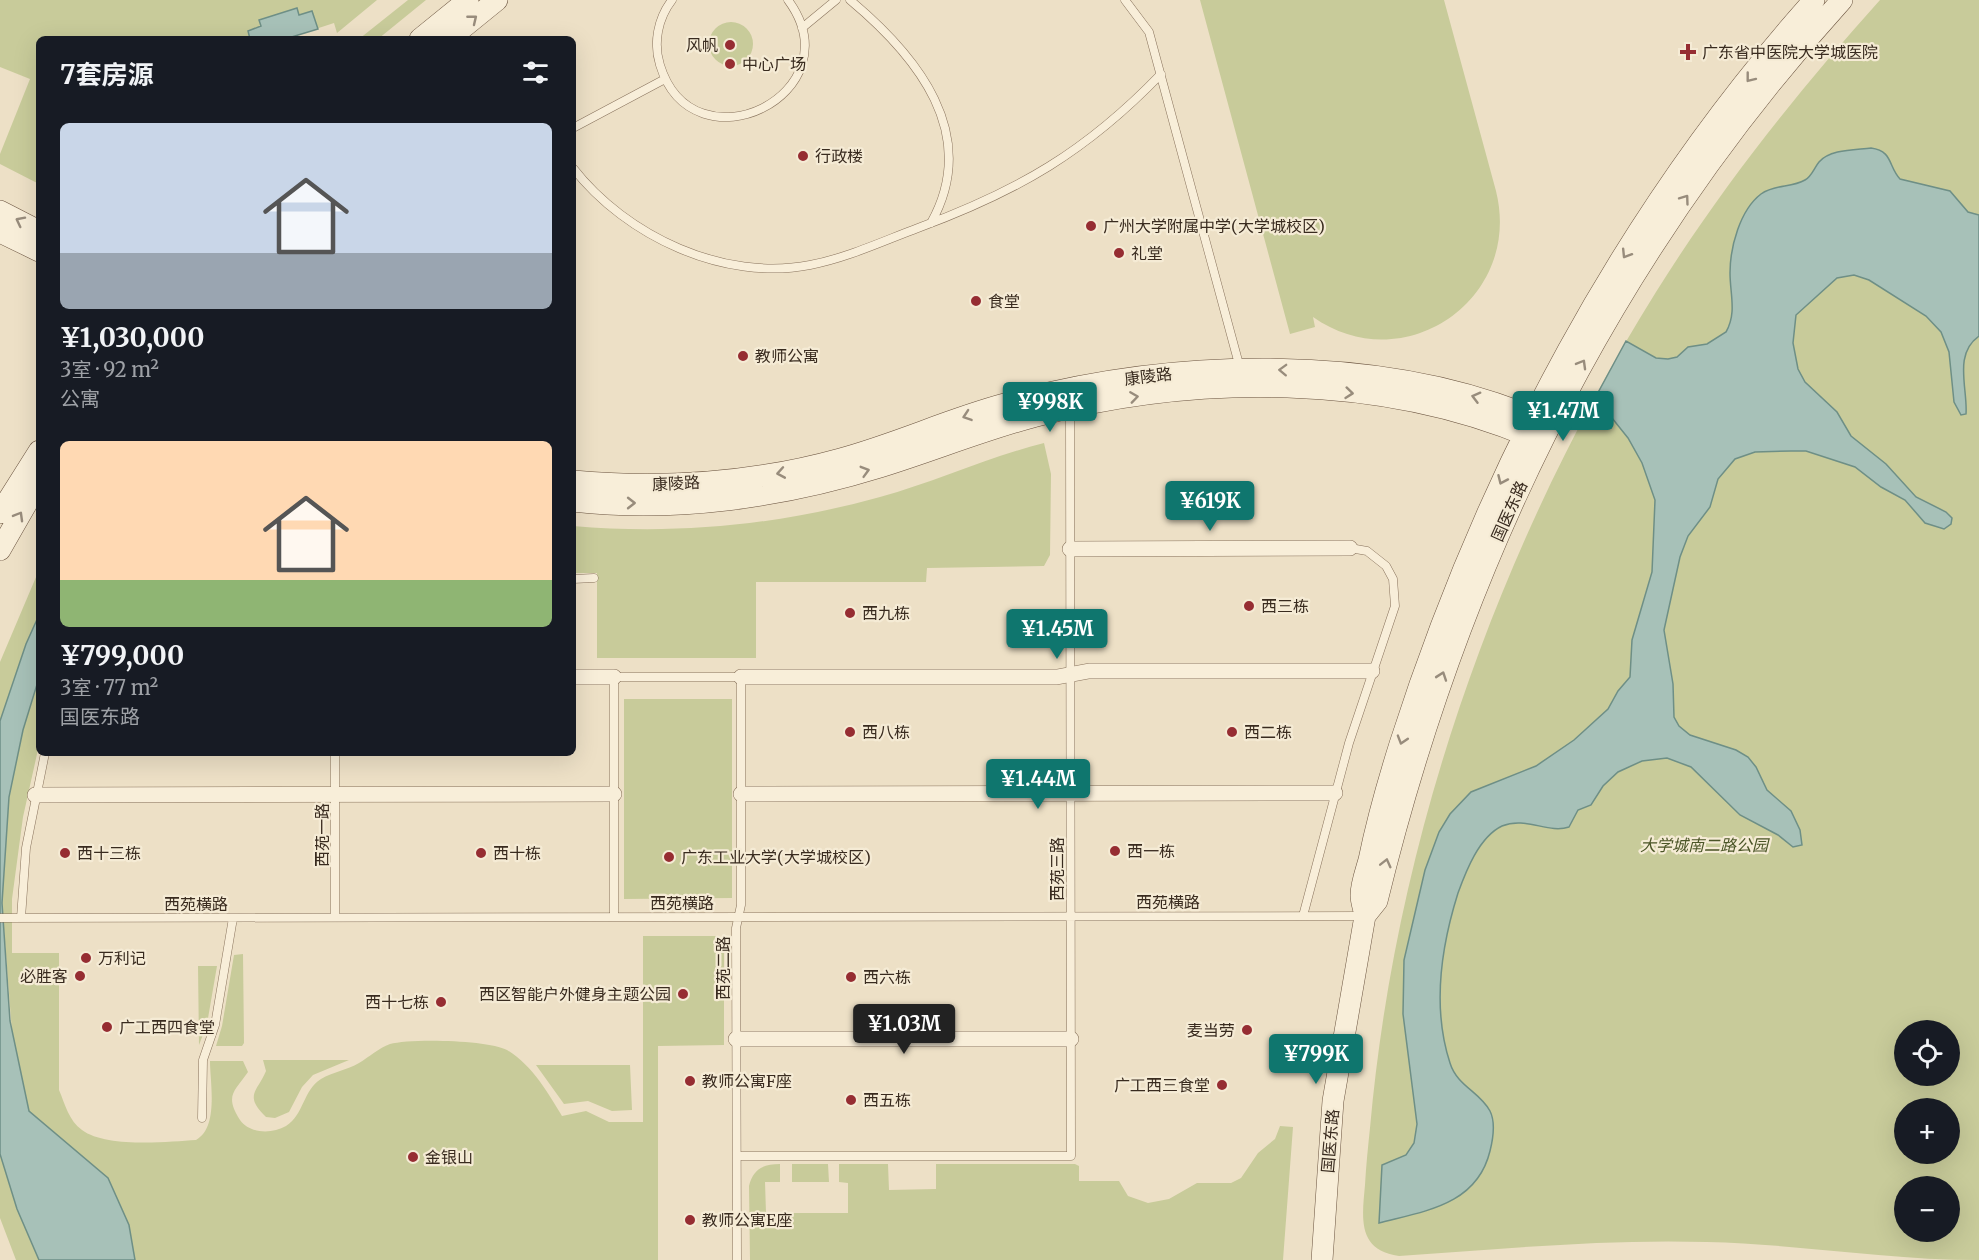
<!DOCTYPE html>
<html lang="zh">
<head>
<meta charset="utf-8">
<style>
	body { margin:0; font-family:Merriweather,"Noto Sans SC",serif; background:#20242c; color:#f1f3f6; height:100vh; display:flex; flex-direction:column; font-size:22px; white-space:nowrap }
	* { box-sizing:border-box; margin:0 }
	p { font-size:20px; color:#9ea1a6 }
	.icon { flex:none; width:33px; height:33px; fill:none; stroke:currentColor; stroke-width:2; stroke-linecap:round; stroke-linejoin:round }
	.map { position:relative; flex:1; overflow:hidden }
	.details { position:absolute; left:36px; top:36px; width:540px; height:720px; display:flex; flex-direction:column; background:#171b24; border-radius:9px; box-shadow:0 6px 24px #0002 }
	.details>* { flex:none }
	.fabs { position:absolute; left:1894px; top:1020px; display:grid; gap:12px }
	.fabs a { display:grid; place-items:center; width:66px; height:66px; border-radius:50%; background:#171b24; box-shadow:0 6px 24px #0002; font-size:30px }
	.price { position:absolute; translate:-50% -51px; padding:0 14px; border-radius:6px; background:#0f766e; color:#fff; font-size:20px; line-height:39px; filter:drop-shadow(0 2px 3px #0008) }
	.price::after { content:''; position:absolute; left:50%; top:36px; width:18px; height:14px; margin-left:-9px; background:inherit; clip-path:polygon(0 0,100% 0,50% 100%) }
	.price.active { background:#222; color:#fff }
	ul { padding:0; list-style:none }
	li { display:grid; align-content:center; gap:12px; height:318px; padding:0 24px }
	li span { display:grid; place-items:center; height:186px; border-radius:9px; color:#555 }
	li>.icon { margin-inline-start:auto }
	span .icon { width:108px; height:108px; fill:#fffc; stroke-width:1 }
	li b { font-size:26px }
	h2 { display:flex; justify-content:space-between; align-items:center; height:72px; padding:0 24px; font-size:26px }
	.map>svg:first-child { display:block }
	.green { fill:#c8cb9a; fill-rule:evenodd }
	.water { fill:#a7c1b8; stroke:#6e8f86; stroke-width:1.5 }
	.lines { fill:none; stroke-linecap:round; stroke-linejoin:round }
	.lane-casing { stroke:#88725c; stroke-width:9 }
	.street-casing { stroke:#88725c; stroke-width:16 }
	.secondary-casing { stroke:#6a533f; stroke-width:22 }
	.lane { stroke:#f8eed9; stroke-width:8 }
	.street { stroke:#f8eed9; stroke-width:15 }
	.secondary { stroke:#f8eed9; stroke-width:21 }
	.oneway { stroke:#988c7c }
	.poi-dot { fill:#962d32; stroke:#f5ebd5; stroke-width:2 }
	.labels { text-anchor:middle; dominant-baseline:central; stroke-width:4.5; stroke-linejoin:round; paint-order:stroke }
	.poi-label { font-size:16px; fill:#392b1f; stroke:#f5ebd5; text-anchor:start }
	.street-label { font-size:16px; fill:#392b1f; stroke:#f5ebd5 }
	.park-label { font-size:16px; font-style:italic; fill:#4b5527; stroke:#f5ebd5 }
</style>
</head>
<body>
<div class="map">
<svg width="1979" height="1260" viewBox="0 0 1979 1260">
	<rect width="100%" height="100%" fill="#ede0c6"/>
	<!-- green -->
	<path class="green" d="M0,0h377l-40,33 -3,-10 -49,16h-246v145l-39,-20v-10l30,-75 -30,-12z
		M408,0h18l-48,39h-19z
		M1200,0h244l52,191c27,108 -92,190 -183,126l2,10 -25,7z
		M1880,0h99v1260c-91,0 -181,-16 -272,-18 -103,-3 -205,7 -308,14 -42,-6 -37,-38 -34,-71 1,-19 3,-38 5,-57 26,-294 130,-586 286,-836 65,-104 142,-201 224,-292zM1905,1030h45v46h-45zM1905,1108h45v46h-45zM1905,1186h45v46h-45z
		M709 44a22 22 0 1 1 44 0a22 22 0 1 1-44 0Z
		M1044,443l7,31 -1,81 -6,11 -117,2 -1,14h-170v76h-159v-85h-24v-47c104,9 206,-1 307,-29 55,-15 108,-40 164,-54z
		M39,570v44l-13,30 -26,77v-59z
		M39,678v67l-16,72 -11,82v54h47v137c6,14 10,31 23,40 24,18 85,12 114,10 23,-12 14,-58 14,-79h33l5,11c-13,19 -24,23 -8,48 10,14 32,14 46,6 18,-11 17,-36 35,-47 12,-7 26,-9 38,-16 10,-6 20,-15 31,-19 20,-6 100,-4 117,6 25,15 41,43 55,66l24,-5 23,11h34v-186h74l7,17v92l-66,1v214h-523l-6,-35 -21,-47 -79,-67 -17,-79 -10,-129 7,-106 14,-67z
		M624,699h108v199l-108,1z
		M243,954l1,89 -2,3h-26l6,-20 12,-71z
		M198,966h19l-10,58 -8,21z
		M263,1060h86l-36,15 -11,12 -13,25 -14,6 -9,-1c-23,-22 -8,-26 0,-46z
		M536,1065h94l2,45 -20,1 -24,-10 -24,3z
		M1280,1126l13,1 -10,133h-533l-1,-74c4,-17 14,-22 31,-22v18h-15l1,31h82v-30l-9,-1v-18h49l1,26 47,-1v-25h139l4,2v15h40l9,15 20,7 21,-4 28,-16h34l10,-5 17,-25 17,-14z
		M0,1154l17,55 22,51h-23l-16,-42z
		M792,1164h36l1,18h-37z"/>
	<!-- water -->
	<path class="water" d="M297,8l2,7 13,-4 6,18 -33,10h-35l-2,-8 13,-5 -2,-6z
		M1871,148c22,3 17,18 29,31l50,12 18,21 11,3v121c-26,18 -11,53 -13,78l-5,1 -7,-13 -5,-50 -8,-20 -15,-16 -57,-36 -15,-5 -17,3 -41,37 -3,28 5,26 7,13 32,30 14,24 35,28 30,33 30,15 6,6 -1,6 -7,5 -19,-6 -20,-23 -24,-13 -26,-20 -49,-16h-15l-36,1 -20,7 -17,20 -8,28 -22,29 -8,21 -16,73 9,54 1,33 5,9 11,9 46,15 12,7 8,10 11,23 24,21 9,19 2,15 -9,2 -15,-12 -38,-20 -49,-48 -24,-9 -25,3 -24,11 -15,14 -12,19 -13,5 -9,17c-21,7 -43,-11 -67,-1 -23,11 -36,45 -44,67 -17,54 -26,115 -8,170 7,23 30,29 40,48 6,12 3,28 0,40 -13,54 -65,60 -111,72l3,-58 24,-10 8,-12 3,-19 -14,-110 1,-54 21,-90 14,-38 11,-18 21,-22 65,-26 38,-26 34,-31 10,-18 12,-14 2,-37 20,-68 3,-72 -13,-37 -14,-25 -24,-30 -10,-8 32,-59 30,17 12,1 9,-2 11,-10 19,-3 19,-12c11,-19 4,-38 4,-59 0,-26 10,-63 31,-79 14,-10 30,-6 44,-14 7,-4 9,-12 14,-18 11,-13 36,-12 52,-14z
		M39,615v63l-16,52 -14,67 -7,106 8,118 19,90 79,67 21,47 6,35h-96l-22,-51 -17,-55v-433l26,-77z"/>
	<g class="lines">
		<!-- lane casing -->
		<g class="lane-casing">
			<path id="lane" d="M672,0c-14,18 -19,43 -12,65 33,108 197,29 128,-65
				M850,0c67,56 131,134 81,223
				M1125,0l24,32 91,336
				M802,28l34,-28
				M573,128l92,-49
				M573,168c53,68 151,114 237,97 37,-7 73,-24 108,-37 100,-37 168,-76 243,-154
				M573,579l21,-1
				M335,753v164
				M1303,916l46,-173 46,-137 -2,-27 -7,-13 -19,-15 -17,-3
				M614,917v-240h127v228l-5,23 1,332
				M0,918l1363,-2
				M21,918l5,-70 19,-95
				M202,1118l1,-58 12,-35 18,-107
				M737,1156h334l-1,-746"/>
		</g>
		<!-- street casing -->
		<g class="street-casing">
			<path id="street" d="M1070,549l280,-1
				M573,677h41
				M741,677h316l32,-6h283
				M741,794l594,-1
				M35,795l579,-1
				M736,1039h335"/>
		</g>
		<!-- secondary casing -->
		<g class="secondary-casing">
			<path id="secondary" d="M420,39l48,-39
				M449,39l48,-39
				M0,211l39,20
				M0,232l39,19
				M573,481c89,8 180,2 267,-22 56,-15 109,-40 165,-55 166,-46 379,-53 539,18
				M573,501c102,12 210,-4 307,-34 52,-16 103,-37 156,-51 159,-42 346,-43 499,23
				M0,513l39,-62
				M0,550l39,-68
				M1365,916l12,-15c82,-337 231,-643 465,-901
				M1322,1260l11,-159 32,-185c-1,-7 -4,-14 -4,-21 0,-11 5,-24 8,-35 8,-39 19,-78 31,-116 87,-272 223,-530 414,-744"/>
		</g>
		<!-- lane -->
		<use href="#lane" class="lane"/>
		<!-- street -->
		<use href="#street" class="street"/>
		<!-- secondary -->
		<use href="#secondary" class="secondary"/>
	</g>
	<!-- one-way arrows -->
	<defs><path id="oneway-chevron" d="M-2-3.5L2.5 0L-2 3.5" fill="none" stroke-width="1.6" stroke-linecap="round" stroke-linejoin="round" transform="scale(1.5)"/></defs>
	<g class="oneway">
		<use href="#oneway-chevron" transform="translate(473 19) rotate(-39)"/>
		<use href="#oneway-chevron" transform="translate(1750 78) rotate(128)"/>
		<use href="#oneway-chevron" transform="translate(1685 199) rotate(-54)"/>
		<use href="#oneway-chevron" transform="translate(20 221) rotate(-153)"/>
		<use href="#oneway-chevron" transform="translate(1626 254) rotate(122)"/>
		<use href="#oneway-chevron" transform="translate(1582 364) rotate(-60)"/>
		<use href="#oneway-chevron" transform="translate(1283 370) rotate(-178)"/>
		<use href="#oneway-chevron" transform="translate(1349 393) rotate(6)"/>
		<use href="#oneway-chevron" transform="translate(1134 397) rotate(-8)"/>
		<use href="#oneway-chevron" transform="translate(1476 397) rotate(-165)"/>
		<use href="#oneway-chevron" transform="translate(967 416) rotate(161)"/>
		<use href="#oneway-chevron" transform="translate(865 471) rotate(-16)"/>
		<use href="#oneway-chevron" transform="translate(781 473) rotate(170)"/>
		<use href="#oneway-chevron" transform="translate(1502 480) rotate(114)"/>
		<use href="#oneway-chevron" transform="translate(631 503)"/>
		<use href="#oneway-chevron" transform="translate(19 516) rotate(-60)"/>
		<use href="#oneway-chevron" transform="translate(1442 676) rotate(-71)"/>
		<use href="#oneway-chevron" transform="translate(1402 740) rotate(107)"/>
		<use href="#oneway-chevron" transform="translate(1386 863) rotate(-76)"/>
	</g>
	<!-- markers -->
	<g class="poi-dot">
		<circle cx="730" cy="45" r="6"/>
		<path d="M1685 43h6v6h6v6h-6v6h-6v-6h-6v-6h6z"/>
		<circle cx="730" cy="64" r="6"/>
		<circle cx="803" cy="156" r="6"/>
		<circle cx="1091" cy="226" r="6"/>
		<circle cx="1119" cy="253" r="6"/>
		<circle cx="976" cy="301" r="6"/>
		<circle cx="743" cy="356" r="6"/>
		<circle cx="1249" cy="606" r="6"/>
		<circle cx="850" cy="613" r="6"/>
		<circle cx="850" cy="732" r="6"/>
		<circle cx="1232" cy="732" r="6"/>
		<circle cx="1115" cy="851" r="6"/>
		<circle cx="65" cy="853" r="6"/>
		<circle cx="481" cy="853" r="6"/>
		<circle cx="669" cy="857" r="6"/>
		<circle cx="86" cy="958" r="6"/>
		<circle cx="80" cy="976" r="6"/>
		<circle cx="851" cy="977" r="6"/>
		<circle cx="683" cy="994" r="6"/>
		<circle cx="441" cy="1002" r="6"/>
		<circle cx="107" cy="1027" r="6"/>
		<circle cx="1247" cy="1030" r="6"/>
		<circle cx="690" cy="1081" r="6"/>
		<circle cx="1222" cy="1085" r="6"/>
		<circle cx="851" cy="1100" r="6"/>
		<circle cx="413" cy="1157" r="6"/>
		<circle cx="690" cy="1220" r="6"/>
	</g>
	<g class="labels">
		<!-- poi labels -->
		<g class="poi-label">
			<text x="718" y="45" text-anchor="end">风帆</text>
			<text x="1702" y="52">广东省中医院大学城医院</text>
			<text x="742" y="64">中心广场</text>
			<text x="815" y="156">行政楼</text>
			<text x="1103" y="226">广州大学附属中学(大学城校区)</text>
			<text x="1131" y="253">礼堂</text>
			<text x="988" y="301">食堂</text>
			<text x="755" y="356">教师公寓</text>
			<text x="1261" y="606">西三栋</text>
			<text x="862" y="613">西九栋</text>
			<text x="862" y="732">西八栋</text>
			<text x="1244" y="732">西二栋</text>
			<text x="1127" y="851">西一栋</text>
			<text x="77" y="853">西十三栋</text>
			<text x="493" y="853">西十栋</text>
			<text x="681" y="857">广东工业大学(大学城校区)</text>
			<text x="98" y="958">万利记</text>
			<text x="68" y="976" text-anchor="end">必胜客</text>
			<text x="863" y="977">西六栋</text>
			<text x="671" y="994" text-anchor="end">西区智能户外健身主题公园</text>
			<text x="429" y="1002" text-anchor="end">西十七栋</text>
			<text x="119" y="1027">广工西四食堂</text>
			<text x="1235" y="1030" text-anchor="end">麦当劳</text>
			<text x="702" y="1081">教师公寓F座</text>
			<text x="1210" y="1085" text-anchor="end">广工西三食堂</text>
			<text x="863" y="1100">西五栋</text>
			<text x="425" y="1157">金银山</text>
			<text x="702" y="1220">教师公寓E座</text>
		</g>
		<!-- street labels -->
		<g class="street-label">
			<text transform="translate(1148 376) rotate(-7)">康陵路</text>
			<text transform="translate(676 483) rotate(-3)">康陵路</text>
			<text transform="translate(1509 511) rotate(-66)">国医东路</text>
			<text transform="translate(322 835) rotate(-90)">西苑一路</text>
			<text transform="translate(1057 869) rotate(-90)">西苑三路</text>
			<text x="1168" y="902">西苑横路</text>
			<text x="682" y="903">西苑横路</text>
			<text x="196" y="904">西苑横路</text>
			<text transform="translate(723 968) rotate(-90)">西苑二路</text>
			<text transform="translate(1330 1141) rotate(-85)">国医东路</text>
		</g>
		<!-- park labels -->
		<g class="park-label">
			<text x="1704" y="845">大学城南二路公园</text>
		</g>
	</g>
</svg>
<div class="fabs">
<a><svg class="icon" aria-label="locate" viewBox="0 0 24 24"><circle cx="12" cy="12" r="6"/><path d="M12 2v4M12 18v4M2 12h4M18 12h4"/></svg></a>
<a>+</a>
<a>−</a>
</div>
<b class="price" style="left:1050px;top:433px">¥998K</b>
<b class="price" style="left:1563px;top:442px">¥1.47M</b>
<b class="price" style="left:1210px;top:532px">¥619K</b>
<b class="price" style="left:1057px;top:660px">¥1.45M</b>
<b class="price" style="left:1038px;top:810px">¥1.44M</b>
<b class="price active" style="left:904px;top:1055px">¥1.03M</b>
<b class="price" style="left:1316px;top:1085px">¥799K</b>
<section class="details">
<h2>7套房源<svg class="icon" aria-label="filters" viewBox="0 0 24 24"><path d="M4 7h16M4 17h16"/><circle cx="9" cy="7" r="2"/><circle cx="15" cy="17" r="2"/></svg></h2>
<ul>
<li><span style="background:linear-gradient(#c9d6e8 70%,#9aa5b1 0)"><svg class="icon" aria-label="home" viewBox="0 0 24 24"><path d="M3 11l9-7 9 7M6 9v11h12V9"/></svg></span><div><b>¥1,030,000</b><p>3室 · 92 m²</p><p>公寓</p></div></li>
<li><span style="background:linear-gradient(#ffd9b3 75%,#8fb573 0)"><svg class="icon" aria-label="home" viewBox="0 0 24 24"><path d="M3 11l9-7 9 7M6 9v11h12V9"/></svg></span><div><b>¥799,000</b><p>3室 · 77 m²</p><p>国医东路</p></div></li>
</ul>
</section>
</div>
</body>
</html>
